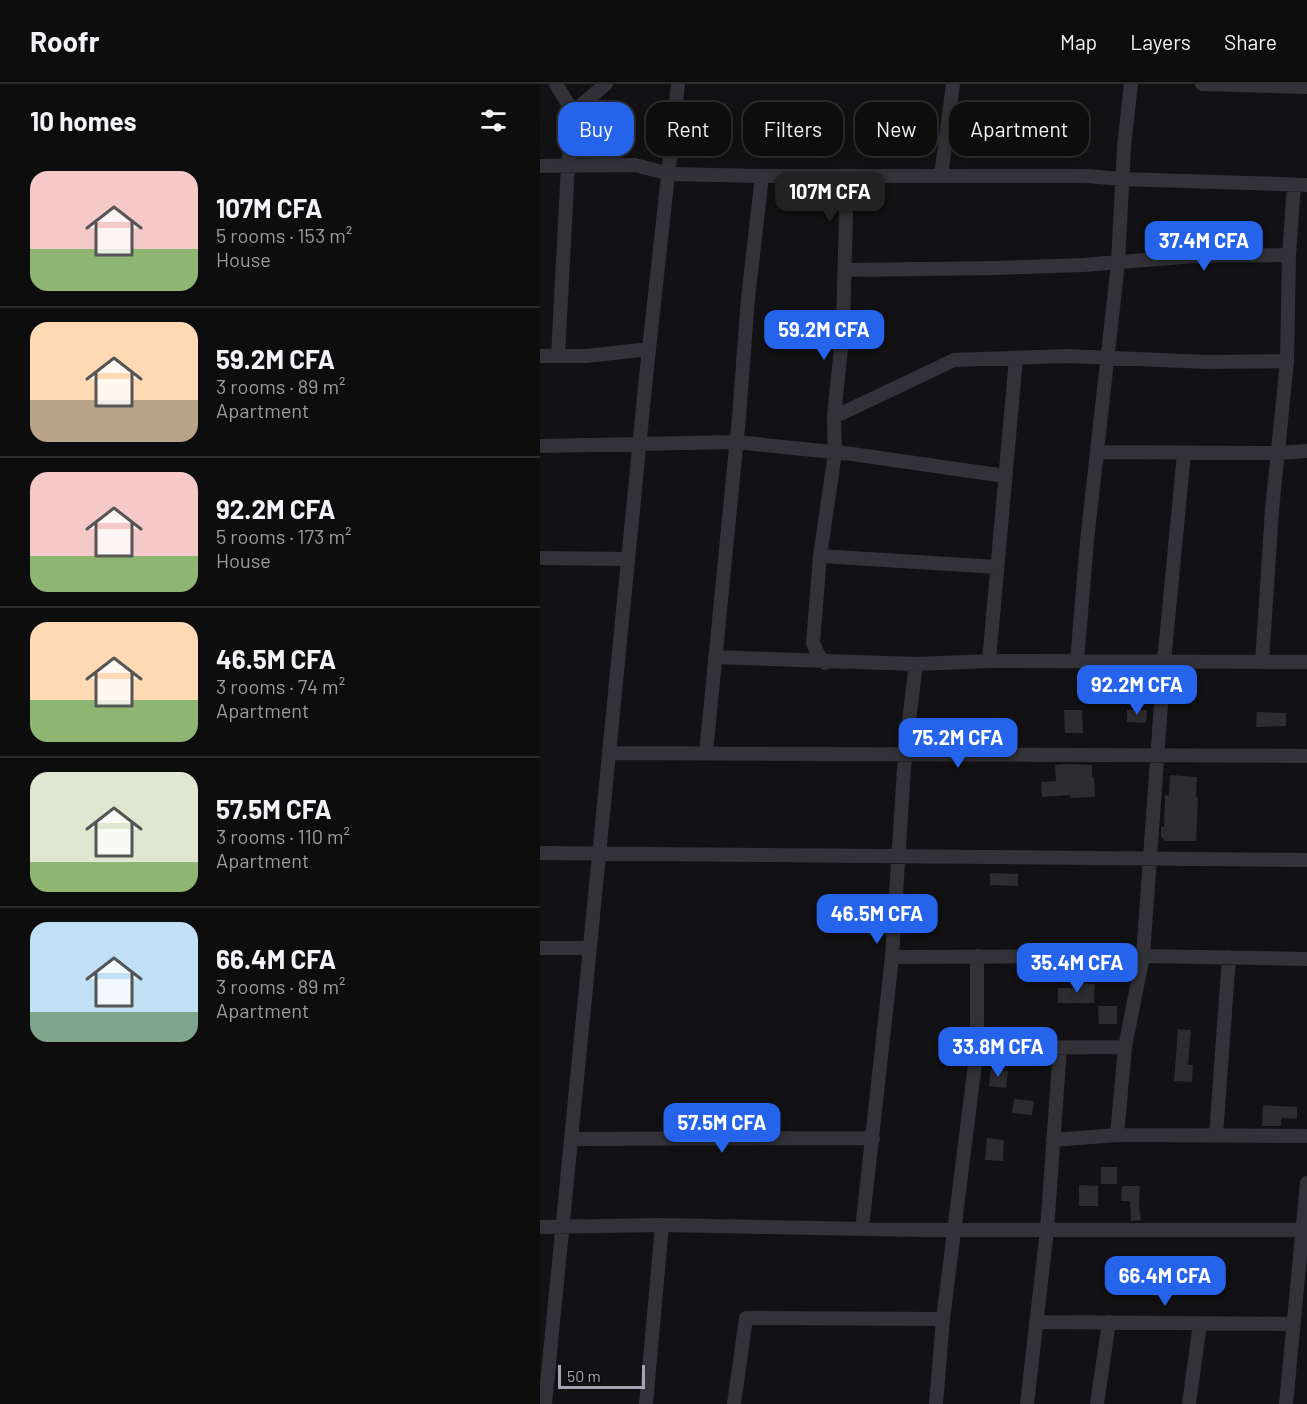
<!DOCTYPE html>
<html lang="en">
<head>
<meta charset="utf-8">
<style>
	body { margin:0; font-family:Barlow,sans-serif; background:#171617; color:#f1f3f6; height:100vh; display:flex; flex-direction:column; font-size:22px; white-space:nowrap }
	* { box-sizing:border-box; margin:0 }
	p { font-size:20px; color:#9b9c9e }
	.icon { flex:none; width:33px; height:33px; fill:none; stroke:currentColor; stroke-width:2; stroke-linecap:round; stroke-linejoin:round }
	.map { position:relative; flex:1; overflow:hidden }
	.panel { display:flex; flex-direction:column; background:#0e0d0e; width:540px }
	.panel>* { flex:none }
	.guide { position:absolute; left:18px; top:18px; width:570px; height:54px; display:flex; gap:12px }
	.scale { position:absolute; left:18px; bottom:15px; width:87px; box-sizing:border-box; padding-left:6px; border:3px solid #a4a2b4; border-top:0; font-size:16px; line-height:21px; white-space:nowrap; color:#a4a2b4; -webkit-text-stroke:4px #0d0c0e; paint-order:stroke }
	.price { position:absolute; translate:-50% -51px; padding:0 14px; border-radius:12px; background:#2563eb; color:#fff; font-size:20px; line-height:39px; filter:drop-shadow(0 2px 3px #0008) }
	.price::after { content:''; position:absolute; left:50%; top:36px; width:18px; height:14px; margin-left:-9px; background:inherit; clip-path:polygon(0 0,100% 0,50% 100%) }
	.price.selected { background:#222; color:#fff }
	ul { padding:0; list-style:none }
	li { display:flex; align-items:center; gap:18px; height:150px; padding:0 30px }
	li+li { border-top:2px solid #2e2d2e }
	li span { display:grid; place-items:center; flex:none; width:168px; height:120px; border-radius:18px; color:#555 }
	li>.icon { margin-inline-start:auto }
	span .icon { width:72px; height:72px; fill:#fffc; stroke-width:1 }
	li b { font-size:26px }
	h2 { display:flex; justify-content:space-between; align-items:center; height:72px; padding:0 30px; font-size:26px }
	.pill { padding:0 21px; border-radius:18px; background:#0e0d0e; box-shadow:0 3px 15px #0003,0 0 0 2px #2e2d2e; font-size:21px; line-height:54px }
	.pill.selected { background:#2563eb; color:#fff }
	header { display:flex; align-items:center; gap:36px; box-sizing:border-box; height:84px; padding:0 30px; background:#0e0d0e; border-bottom:2px solid #2e2d2e }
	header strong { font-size:28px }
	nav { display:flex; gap:33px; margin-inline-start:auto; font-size:21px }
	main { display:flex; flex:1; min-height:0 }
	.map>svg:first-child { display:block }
	.building { fill:#2d2c2f }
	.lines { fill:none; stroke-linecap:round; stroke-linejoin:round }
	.minor { stroke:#333238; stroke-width:14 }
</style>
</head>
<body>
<header>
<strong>Roofr</strong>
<nav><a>Map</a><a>Layers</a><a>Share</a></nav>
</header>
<main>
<section class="panel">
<h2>10 homes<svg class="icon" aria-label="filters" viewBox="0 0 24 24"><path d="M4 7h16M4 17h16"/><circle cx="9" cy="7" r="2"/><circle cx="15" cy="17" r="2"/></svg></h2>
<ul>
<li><span style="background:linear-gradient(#f6c9c9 65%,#8fb573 0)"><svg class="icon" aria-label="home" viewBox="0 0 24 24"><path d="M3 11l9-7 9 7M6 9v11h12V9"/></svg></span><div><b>107M CFA</b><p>5 rooms · 153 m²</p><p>House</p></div></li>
<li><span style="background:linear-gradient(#ffd9b3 65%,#b9a48a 0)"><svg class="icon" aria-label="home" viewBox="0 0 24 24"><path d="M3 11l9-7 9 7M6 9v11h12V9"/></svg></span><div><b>59.2M CFA</b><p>3 rooms · 89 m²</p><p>Apartment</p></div></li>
<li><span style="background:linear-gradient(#f6c9c9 70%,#8fb573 0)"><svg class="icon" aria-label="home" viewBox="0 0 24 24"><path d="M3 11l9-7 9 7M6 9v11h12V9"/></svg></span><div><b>92.2M CFA</b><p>5 rooms · 173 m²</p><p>House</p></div></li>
<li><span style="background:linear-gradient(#ffd9b3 65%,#8fb573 0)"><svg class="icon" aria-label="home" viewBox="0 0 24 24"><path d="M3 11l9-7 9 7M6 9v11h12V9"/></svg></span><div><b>46.5M CFA</b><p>3 rooms · 74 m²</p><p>Apartment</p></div></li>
<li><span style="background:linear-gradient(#dfe7d0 75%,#8fb573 0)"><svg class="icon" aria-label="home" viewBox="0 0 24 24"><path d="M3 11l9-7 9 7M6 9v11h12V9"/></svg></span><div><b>57.5M CFA</b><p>3 rooms · 110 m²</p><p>Apartment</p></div></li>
<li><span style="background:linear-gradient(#bfe0f5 75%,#7fa58c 0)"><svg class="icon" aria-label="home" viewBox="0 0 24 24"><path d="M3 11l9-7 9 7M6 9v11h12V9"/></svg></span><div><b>66.4M CFA</b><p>3 rooms · 89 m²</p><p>Apartment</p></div></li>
</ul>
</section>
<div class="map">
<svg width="767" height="1320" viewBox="0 0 767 1320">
	<rect width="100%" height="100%" fill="#121113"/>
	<!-- building -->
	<path class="building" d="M524,626h18l1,23h-18z
		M587,626h20l-1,13 -19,-1z
		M717,628l29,1v13l-30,1z
		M524,680l28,1v12h2l1,20 -25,1v-3l-28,2 -1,-15 15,-1 -1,-16z
		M630,691l27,2 -1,20h2l-2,44h-31l-4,-5v-9h3l1,-32 4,1z
		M450,789l28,1v12l-28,-1z
		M538,899l17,1 -1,19h-36v-15h20z
		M558,922h19v18h-18z
		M638,945l13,1 -3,35h5l-1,17 -18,-1z
		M451,985l17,2 -2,17 -17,-2z
		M474,1015l20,2 -2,14 -20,-2z
		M723,1021l34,2v12l-16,-1v8h-19z
		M447,1054l17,2 -1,21 -18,-1z
		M561,1083h16v17h-16z
		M539,1101l19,1v20h-19z
		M582,1102h18l-1,20 2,14 -10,1 -1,-20h-9z"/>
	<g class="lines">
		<!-- minor -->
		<path class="minor" d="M16,0l17,28 -5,53 -10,191
			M662,0l105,3
			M33,28l33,-28
			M0,82l95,-1 35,9 92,2h324l36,3 185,6
			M401,92l12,-92
			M305,186l152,-2 86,-3 112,-9 94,-1
			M0,272h46l63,-7
			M294,333l120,-57 112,-4 142,6 79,-1
			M0,362l196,-4 116,12 153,22
			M558,368l180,1 29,-2
			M280,472l177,11
			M0,474l88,1
			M175,573l201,7 73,-3 318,1
			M449,577l27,-303
			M537,577l10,-120 31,-278 6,-117 7,-62
			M722,578l10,-152 15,-149 2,-106 5,-70
			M285,579l-7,-9 -5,-11 7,-87 15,-103 -1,-36 9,-90 4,-150
			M69,669l698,3
			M166,669l33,-336 9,-119 14,-122
			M0,769l767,7
			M0,864h50
			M352,873l251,-1 164,3
			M437,964l148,-1
			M577,1051l8,-88 18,-91 21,-294 20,-209
			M676,1051l13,-178
			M31,1055l302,-1
			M513,1056l64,-5 190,1
			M0,1143l122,-2 260,5h385
			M322,1145l30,-272 13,-204 11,-89
			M403,1235l34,-271v-92
			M496,1238l257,2
			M5,1320l102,-1037 31,-283
			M106,1320l16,-179
			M194,1320l12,-86 197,1 -7,85
			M487,1320l20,-174 13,-182
			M557,1320l12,-82
			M649,1320l11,-81
			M746,1320l21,-221"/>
	</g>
</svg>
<div class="scale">50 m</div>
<b class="price selected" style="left:290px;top:139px">107M CFA</b>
<b class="price" style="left:664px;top:188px">37.4M CFA</b>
<b class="price" style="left:284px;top:277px">59.2M CFA</b>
<b class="price" style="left:597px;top:632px">92.2M CFA</b>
<b class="price" style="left:418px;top:685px">75.2M CFA</b>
<b class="price" style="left:337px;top:861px">46.5M CFA</b>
<b class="price" style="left:537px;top:910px">35.4M CFA</b>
<b class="price" style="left:458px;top:994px">33.8M CFA</b>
<b class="price" style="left:182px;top:1070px">57.5M CFA</b>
<b class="price" style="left:625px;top:1223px">66.4M CFA</b>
<div class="guide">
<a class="pill selected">Buy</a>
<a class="pill">Rent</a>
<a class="pill">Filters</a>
<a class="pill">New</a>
<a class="pill">Apartment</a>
</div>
</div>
</main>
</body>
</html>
